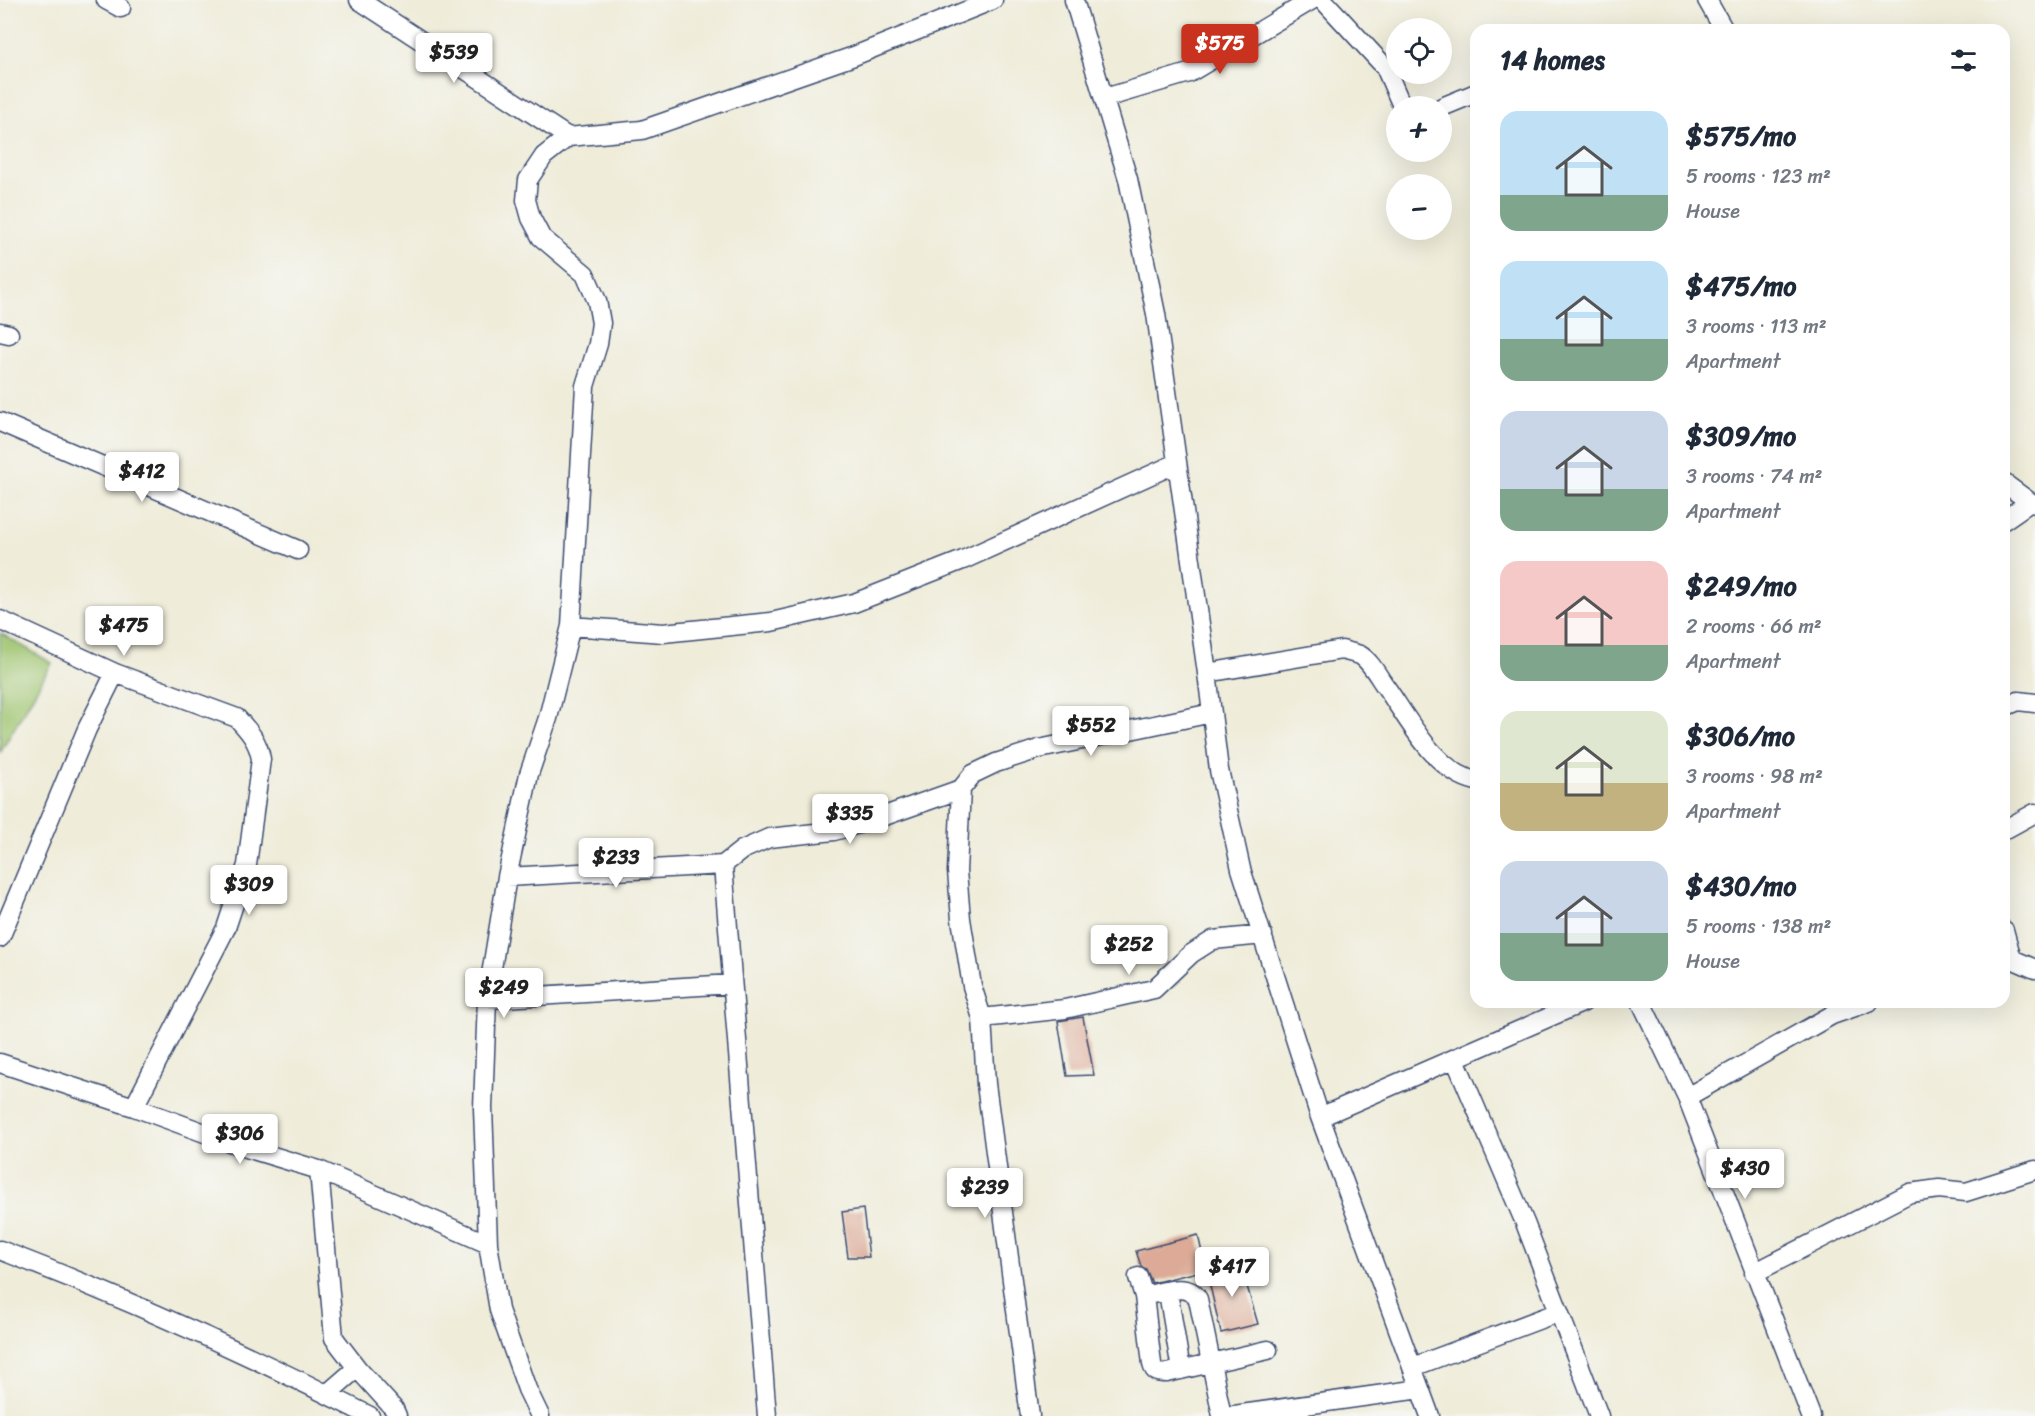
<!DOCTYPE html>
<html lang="en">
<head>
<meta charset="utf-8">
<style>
	body { margin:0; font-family:Sriracha,sans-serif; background:#f2f2f3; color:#1f2937; height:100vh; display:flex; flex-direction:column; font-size:22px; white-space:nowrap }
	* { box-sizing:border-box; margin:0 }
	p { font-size:20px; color:#747a83 }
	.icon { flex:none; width:33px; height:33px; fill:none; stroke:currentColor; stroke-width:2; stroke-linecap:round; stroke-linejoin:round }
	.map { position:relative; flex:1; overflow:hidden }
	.panel { position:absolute; left:1470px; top:24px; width:540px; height:984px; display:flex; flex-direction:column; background:#fff; border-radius:18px; box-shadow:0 6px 24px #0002 }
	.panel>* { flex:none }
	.buttons { position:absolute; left:1386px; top:18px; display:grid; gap:12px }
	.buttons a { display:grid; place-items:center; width:66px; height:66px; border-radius:50%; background:#fff; box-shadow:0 6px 24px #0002; font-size:30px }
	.price { position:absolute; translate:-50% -51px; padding:0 14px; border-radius:6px; background:#fff; color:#222; font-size:20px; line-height:39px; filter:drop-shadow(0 2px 3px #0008) }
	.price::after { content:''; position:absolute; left:50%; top:36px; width:18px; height:14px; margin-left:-9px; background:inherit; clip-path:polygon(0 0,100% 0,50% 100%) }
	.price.on { background:#c8321e; color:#fff }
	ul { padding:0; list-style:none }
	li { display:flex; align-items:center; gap:18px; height:150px; padding:0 30px }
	li span { display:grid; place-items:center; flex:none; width:168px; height:120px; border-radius:18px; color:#555 }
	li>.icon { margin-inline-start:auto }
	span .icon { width:72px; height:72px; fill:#fffc; stroke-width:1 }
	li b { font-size:26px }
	h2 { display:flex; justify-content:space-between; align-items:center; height:72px; padding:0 30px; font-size:26px }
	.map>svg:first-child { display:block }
	.green { fill:#9ec46e; stroke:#5c7a66; stroke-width:1.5 }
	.building { fill:#dcaa96 }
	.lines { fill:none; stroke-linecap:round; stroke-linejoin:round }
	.minor-casing { stroke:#3b4b70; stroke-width:21 }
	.minor { stroke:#fff; stroke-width:18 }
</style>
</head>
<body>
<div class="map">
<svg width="2035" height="1416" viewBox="0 0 2035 1416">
	<rect width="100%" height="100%" fill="#f6f6f2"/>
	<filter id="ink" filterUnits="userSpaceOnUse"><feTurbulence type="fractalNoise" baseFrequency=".0167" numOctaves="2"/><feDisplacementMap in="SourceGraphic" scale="12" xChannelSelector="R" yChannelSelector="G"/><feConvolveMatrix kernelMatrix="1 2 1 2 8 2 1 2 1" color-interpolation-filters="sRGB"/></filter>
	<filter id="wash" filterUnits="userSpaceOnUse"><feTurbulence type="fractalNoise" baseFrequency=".008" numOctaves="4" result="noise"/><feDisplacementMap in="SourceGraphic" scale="24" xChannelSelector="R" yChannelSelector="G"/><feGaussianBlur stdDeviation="1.35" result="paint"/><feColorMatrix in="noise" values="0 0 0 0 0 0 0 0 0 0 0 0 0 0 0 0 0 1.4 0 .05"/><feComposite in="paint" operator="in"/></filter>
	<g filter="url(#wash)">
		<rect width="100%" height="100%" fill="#efecd9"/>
		<!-- green -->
		<path class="green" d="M0,633l52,30 -52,90z"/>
		<g id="blocks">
			<!-- building -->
			<path class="building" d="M1083,1017l11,58 -27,1 -9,-55z
				M863,1209l6,48h-21l-6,-45z
				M1198,1235l8,35 -54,13 -6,-14 -5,-3 -5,-15z
				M1240,1262l18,62 -37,9 -14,-60z"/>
		</g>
	</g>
	<g filter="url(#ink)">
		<use href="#blocks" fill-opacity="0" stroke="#3b4b70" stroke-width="1.5"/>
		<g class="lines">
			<!-- minor casing -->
			<g class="minor-casing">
				<path id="minor" d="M106,0l15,8
					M359,0l209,137
					M1074,0l54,179 28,135 51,359 12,97 22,99 79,248 110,299
					M1323,0l62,67 17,39
					M1707,0l17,30
					M1105,98l84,-25 123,-73
					M1442,107l34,-14
					M0,332l9,2
					M0,422l298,128
					M2004,483l26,19 5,2
					M2004,520l26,-18
					M0,620l115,53 122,45c12,13 21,23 24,41l-14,106 -21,63 -92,179
					M571,626l92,7 108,-11 83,-19 109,-43 214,-97
					M1207,673l135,-23c6,2 12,3 18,5 9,5 17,19 23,28 24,33 51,89 93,98
					M2004,707l14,-6 17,2
					M961,789l-4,82 4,48 11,67 10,32 4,66 44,332
					M2004,830l31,-17
					M723,865l44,551
					M507,877l216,-12 19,-15 27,-12 65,-7 39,-11 88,-31 12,-15 23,-11 43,-14 173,-36
					M2004,930l8,29
					M0,938l87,-209 28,-56
					M2004,961l8,-2 23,10
					M487,999l245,-15
					M1641,1002l46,95 124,319
					M982,1018l83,-9 89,-20 37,-35 22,-14 50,-5
					M1455,1059l70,164 74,193
					M0,1063l134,44 109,40 76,23 169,74
					M1687,1097l145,-82 37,-13
					M1320,1117l264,-115
					M319,1170l15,168 23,30 -30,26
					M0,1250c125,48 251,105 370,166
					M1754,1273l156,-80 29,-4 27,3 69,-22
					M1138,1277l6,19 8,68c2,9 7,9 15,9l101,-23
					M1168,1292l13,78
					M1144,1296c16,-3 44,-15 54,3l24,117
					M1413,1367l146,-55
					M357,1368l37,41 3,7
					M540,1416l-13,-27 -28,-79 -11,-66 -5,-136 4,-109 20,-122 22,-103 19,-56 23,-92 14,-240 13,-42 3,-21 -4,-22 -12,-27 -44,-37 -10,-19 -5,-18 2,-20 16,-24 24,-19 74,-7 212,-74 139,-56
					M1227,1416l193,-27"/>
			</g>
			<!-- minor -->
			<use href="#minor" class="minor"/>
		</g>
	</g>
</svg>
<div class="buttons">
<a><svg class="icon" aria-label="locate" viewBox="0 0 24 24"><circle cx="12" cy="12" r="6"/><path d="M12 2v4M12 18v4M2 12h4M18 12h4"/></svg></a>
<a>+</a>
<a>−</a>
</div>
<b class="price on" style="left:1220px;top:75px">$575</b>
<b class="price" style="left:454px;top:84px">$539</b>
<b class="price" style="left:142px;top:503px">$412</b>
<b class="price" style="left:124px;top:657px">$475</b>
<b class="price" style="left:1091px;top:757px">$552</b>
<b class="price" style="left:850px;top:845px">$335</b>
<b class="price" style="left:616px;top:889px">$233</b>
<b class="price" style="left:249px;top:916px">$309</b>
<b class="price" style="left:1129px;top:976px">$252</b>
<b class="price" style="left:504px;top:1019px">$249</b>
<b class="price" style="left:240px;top:1165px">$306</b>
<b class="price" style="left:1745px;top:1200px">$430</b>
<b class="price" style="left:985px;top:1219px">$239</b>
<b class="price" style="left:1232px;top:1298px">$417</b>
<section class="panel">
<h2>14 homes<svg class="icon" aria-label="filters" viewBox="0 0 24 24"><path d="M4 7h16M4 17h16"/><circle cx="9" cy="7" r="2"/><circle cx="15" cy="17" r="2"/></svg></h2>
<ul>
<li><span style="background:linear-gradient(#bfe0f5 70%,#7fa58c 0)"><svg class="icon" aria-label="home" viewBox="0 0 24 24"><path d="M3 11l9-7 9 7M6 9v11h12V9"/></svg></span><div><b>$575/mo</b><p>5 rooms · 123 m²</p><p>House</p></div></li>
<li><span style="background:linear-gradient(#bfe0f5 65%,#7fa58c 0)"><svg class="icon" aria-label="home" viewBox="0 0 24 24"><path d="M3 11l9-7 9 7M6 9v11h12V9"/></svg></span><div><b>$475/mo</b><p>3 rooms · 113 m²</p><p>Apartment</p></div></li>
<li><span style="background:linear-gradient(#c9d6e8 65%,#7fa58c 0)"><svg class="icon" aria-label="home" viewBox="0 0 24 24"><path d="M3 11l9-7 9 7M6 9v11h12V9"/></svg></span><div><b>$309/mo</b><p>3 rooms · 74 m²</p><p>Apartment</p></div></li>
<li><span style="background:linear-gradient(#f6c9c9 70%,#7fa58c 0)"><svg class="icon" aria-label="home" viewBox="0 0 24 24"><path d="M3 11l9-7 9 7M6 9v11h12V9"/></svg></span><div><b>$249/mo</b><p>2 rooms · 66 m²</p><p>Apartment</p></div></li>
<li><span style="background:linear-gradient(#dfe7d0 60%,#c2b280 0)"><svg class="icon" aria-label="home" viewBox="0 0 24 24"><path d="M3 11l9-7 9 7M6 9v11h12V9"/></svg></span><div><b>$306/mo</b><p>3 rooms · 98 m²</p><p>Apartment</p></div></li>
<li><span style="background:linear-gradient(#c9d6e8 60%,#7fa58c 0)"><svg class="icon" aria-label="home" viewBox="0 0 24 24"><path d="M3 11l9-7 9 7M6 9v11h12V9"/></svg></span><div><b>$430/mo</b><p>5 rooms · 138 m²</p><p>House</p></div></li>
</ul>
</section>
</div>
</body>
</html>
